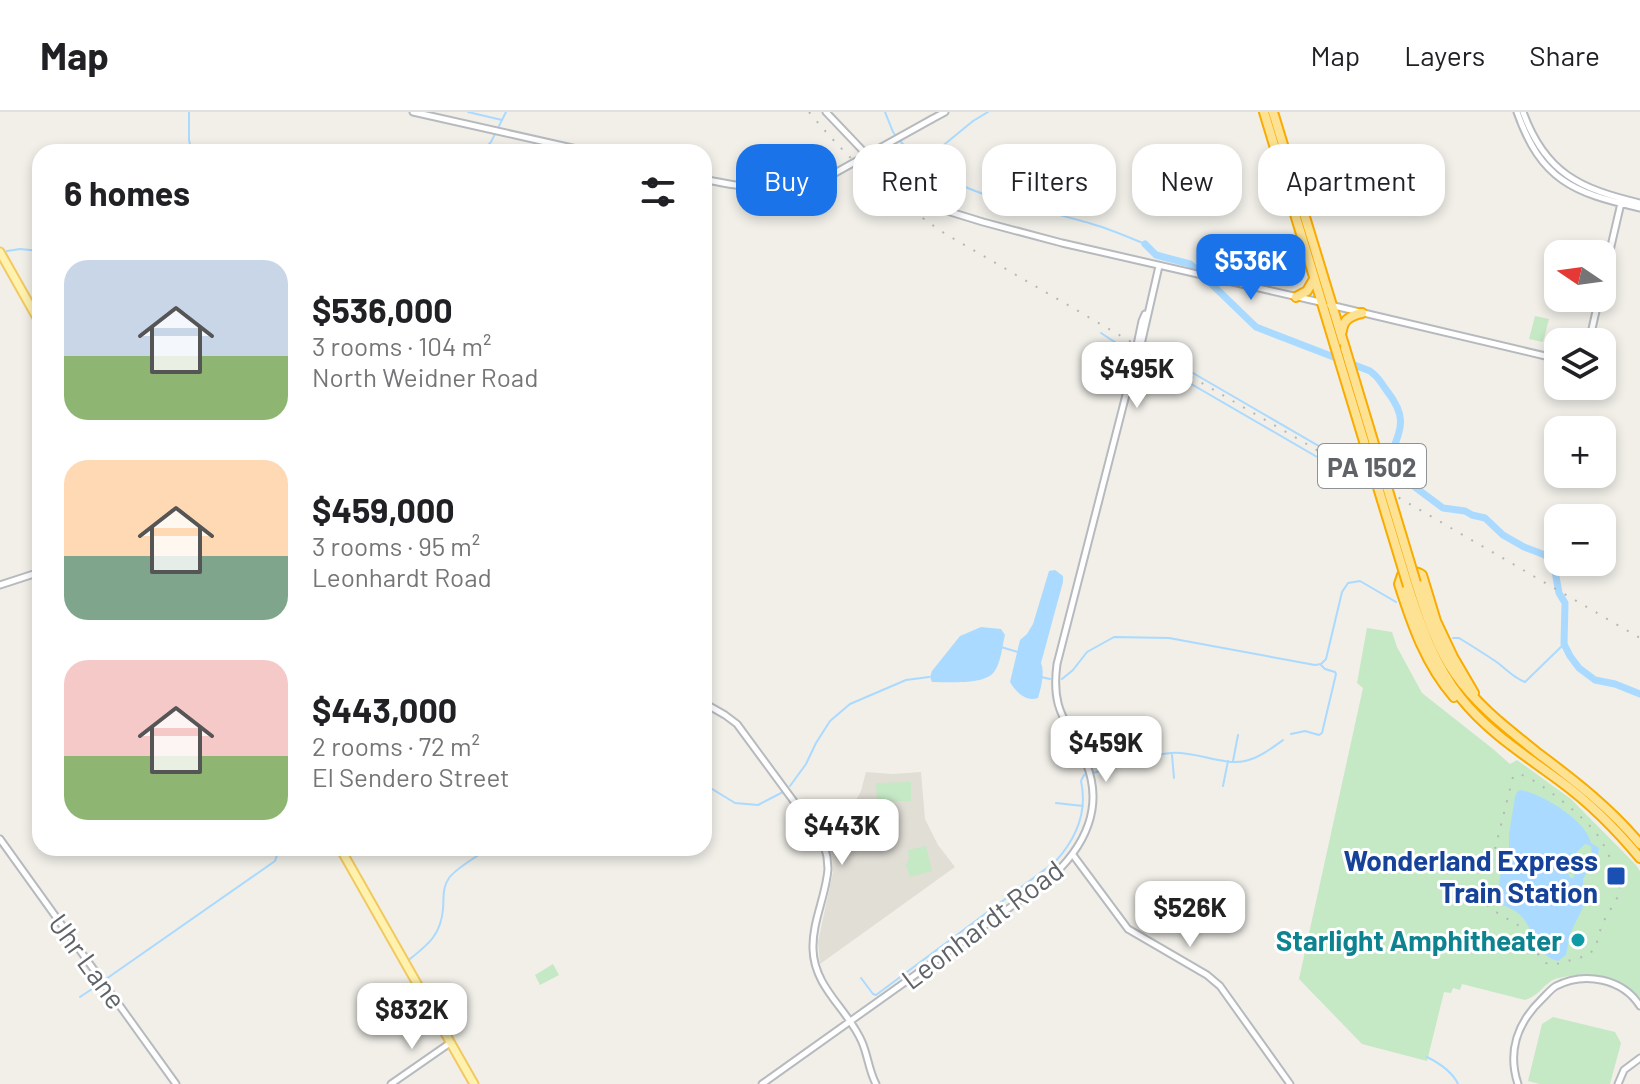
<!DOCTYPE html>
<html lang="en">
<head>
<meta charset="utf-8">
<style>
	body { margin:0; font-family:Barlow,sans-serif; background:#f6f6f6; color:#202124; height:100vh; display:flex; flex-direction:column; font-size:30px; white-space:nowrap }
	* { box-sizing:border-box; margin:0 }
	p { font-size:26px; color:#757577 }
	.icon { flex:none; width:44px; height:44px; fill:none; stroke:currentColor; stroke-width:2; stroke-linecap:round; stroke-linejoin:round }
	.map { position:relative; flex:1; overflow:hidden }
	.drawer { position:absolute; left:32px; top:32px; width:680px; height:712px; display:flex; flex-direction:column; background:#fff; border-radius:24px; box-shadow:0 4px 12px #0003 }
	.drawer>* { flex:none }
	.top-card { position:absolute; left:736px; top:32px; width:760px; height:72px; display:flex; gap:16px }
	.needle { width:52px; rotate:283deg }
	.buttons { position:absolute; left:1544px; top:128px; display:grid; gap:16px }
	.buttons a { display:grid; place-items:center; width:72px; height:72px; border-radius:16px; background:#fff; box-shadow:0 4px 12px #0003; font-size:40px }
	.price { position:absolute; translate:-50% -68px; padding:0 18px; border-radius:16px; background:#fff; color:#222; font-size:26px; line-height:52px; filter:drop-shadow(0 2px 4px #0008) }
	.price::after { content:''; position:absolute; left:50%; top:48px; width:24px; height:18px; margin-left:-12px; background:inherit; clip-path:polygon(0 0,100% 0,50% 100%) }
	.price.active { background:#1a73e8; color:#fff }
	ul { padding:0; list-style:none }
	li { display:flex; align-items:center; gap:24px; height:200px; padding:0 32px }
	li span { display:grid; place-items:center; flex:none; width:224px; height:160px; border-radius:24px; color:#555 }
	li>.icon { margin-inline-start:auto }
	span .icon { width:96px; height:96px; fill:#fffc; stroke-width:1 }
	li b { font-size:34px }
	h2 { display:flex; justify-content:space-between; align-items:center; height:96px; padding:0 32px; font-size:34px }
	.chip { padding:0 28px; border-radius:24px; background:#fff; box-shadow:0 4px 12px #0003; font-size:28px; line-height:72px }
	.chip.active { background:#1a73e8; color:#fff }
	header { display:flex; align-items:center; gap:48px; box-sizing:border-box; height:112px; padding:0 40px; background:#fff; border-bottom:2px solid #e0e0e0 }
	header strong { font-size:38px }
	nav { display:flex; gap:44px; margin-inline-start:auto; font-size:28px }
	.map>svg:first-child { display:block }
	.education { fill:#e1ded6 }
	.green { fill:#c5e8c5 }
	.water { fill:#aadaff; fill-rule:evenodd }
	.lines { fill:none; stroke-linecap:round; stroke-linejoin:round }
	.stream { stroke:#aadaff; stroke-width:2 }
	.river { stroke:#aadaff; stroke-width:7 }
	.secondary-casing { stroke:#b6babf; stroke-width:9 }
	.primary-casing { stroke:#f2c960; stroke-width:11 }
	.highway-casing { stroke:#f9ab00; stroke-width:12 }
	.secondary { stroke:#fff; stroke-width:5 }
	.primary { stroke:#fff2af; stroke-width:7 }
	.highway { stroke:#fde293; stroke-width:8 }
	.rail { stroke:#b6b7b8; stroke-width:2; stroke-dasharray:2 10; stroke-linecap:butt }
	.secondary-bridge-casing { stroke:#b6babf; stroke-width:9; stroke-linecap:butt }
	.highway-bridge-casing { stroke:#f9ab00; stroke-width:12; stroke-linecap:butt }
	.secondary-bridge { stroke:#fff; stroke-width:5 }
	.highway-bridge { stroke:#fde293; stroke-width:8 }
	.transit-dot { fill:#1a4fb4; stroke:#fff; stroke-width:3 }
	.culture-dot { fill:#0f9aa8; stroke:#fff; stroke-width:3 }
	.labels { text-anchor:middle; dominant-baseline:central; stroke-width:6; stroke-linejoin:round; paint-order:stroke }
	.shield { fill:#fff; stroke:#8f9295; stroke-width:2 }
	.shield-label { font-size:26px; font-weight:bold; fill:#5f6368 }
	.transit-label { font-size:28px; font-weight:bold; fill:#164399; stroke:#fff; text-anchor:end }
	.street-label { font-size:28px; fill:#5f6368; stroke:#fff }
	.culture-label { font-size:28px; font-weight:bold; fill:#0d838f; stroke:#fff; text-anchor:end }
</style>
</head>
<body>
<header>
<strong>Map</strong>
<nav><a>Map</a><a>Layers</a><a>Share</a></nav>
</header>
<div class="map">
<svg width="1640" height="972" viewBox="0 0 1640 972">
	<rect width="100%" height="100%" fill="#f1efe8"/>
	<!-- education -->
	<path class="education" d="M866,660l26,2 29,-2 4,47 13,26 17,22 -135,97 -2,-22 15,-70 -2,-22 -7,-16 17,-13 11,-13 9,-17z"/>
	<!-- green -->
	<path class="green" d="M1535,204l14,3 -6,23 -14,-3z
		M1367,516l25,4 5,15 25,46 71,56 17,15 7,-4 54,39 65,66 4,6v127c-20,-21 -42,-26 -71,-22 -5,1 -13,2 -18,5 -10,7 -13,15 -26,19l-63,-16 -2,6 -7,-2 -2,5 -7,-1 -17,69 -65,-17 -63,-65 64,-291 -6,-5z
		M911,670v19l-34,1 -1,-19z
		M926,734l6,25 -22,6 -4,-12 3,-6 -1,-9z
		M553,852l6,11 -19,10 -5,-10z
		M1553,905l62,15 6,11 -11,41h-70l-12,-3 14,-57z"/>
	<!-- water -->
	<path class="water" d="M1055,458l8,6v6l-22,81c4,10 0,25 -3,35 -13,4 -22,-6 -28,-16l10,-42 7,-6 6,-10 16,-53z
		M981,515l20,2 4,6c-3,11 -4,28 -11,37 -9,13 -47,10 -62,10l-2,-5 2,-6 28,-35z
		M1520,678c21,3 67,31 71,53l8,5 -1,6 -15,25 1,26 -14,29 -4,21 -8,6c-21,-4 -24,-32 -37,-45 -6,-7 -16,-9 -23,-14l2,-26 9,-23v-19l6,-37 2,-5zM1585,732l6,2 1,8 -14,14 -5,10h-3l-3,-7 10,-19z"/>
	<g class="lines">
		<!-- stream -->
		<path class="stream" d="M189,0v28l3,12
			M468,0l34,8
			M885,0l8,20 3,4
			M900,29c50,57 124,62 192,83 18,5 36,13 53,20
			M481,40l10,-10 15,-30
			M923,50l50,-41 15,-9
			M7,139l13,-2 20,2
			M1101,221l29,19
			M1154,240l1,-1 212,123 4,-2
			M1143,244l224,130
			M1127,255l-1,-5 2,-9
			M1384,355l7,-2
			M1453,526h6c13,8 26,16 39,25 9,7 16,15 27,19l39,-38
			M1001,535l17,5
			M1041,565l9,2
			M1062,567l11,-9 14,-18 27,-15 55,1 146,27 6,-1 5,-5 16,-67 6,-9 12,-2 36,21
			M1291,622l14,-3 14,4 3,-2 14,-59 -1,-2 -10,-3 -4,-4
			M1172,643l2,23
			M1233,649l5,-26
			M1093,661c25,-7 52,-18 78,-20 24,-2 53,13 74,8 14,-3 27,-13 38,-21
			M704,672l31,19 23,2 25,-13
			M790,674l16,-22 10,-21 14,-22 20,-17 56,-24 23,-3
			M1223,674l5,-25
			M1056,691l27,3
			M410,847c19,-15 31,-25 33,-50 1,-11 -1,-21 6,-31 7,-10 29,-22 40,-30
			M861,866l12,16 3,1 179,-133c21,-23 33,-49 26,-81l3,-6
			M106,867l169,-118 2,-6 -4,-7
			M80,885l18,-12
			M1427,945c12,6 25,14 31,27"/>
		<!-- river -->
		<path class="river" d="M1145,132l11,11 34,9 7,6 59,57 114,44c10,7 10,11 17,20 21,27 14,37 3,66l6,16 47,35 22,3 7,4 13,3 18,17 21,12 21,8 9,11 5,27 6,10 -1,41 6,12 9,12 16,12 20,4 25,10"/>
		<!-- secondary casing -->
		<g class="secondary-casing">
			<path id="secondary" d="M413,0l177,40
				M826,0l60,63 18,15 27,16 52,16 79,21 258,59
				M1517,0c24,68 56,81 123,96
				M1523,0c22,61 57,77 117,91
				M932,7l13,-7
				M704,67c48,11 74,12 122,-1
				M1602,173l19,-82
				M1330,193l228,54
				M1589,230l10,-44
				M1130,266l12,-57 3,-7
				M0,473l40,-13
				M704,591l21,12 12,9 86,117 4,16 1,12c-2,27 -16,53 -15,80 1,39 35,60 49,93 6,14 7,29 14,42
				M0,727l176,245
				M1073,743l55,74 79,46 13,11 70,98
				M391,972l59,-41
				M762,972l285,-203c38,-33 60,-76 36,-125 -18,-37 -32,-48 -26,-92l72,-281 11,-34 19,-83
				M1518,972c-11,-33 0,-62 24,-85 5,-5 9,-10 14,-13 29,-15 67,-7 84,20
				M1618,972l6,-14 16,-12"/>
		</g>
		<!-- primary casing -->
		<g class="primary-casing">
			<path id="primary" d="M0,140l40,71
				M340,736l134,236"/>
		</g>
		<!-- highway casing -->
		<g class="highway-casing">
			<path id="highway" d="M1264,0l71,234
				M1273,0l72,236
				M1296,185l11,-6 7,-12
				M1342,219c1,-12 10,-16 20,-18
				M1416,471c10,31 20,64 39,91 22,32 53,55 84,80 36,27 72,55 101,90
				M1408,474c13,40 26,78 53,112 27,34 64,57 99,83 30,22 56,48 80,77
				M1454,585c-28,-32 -42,-72 -55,-113l3,-9c7,-3 14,-5 20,0l14,46 17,36 21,36"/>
		</g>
		<!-- secondary -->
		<use href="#secondary" class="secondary"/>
		<!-- primary -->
		<use href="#primary" class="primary"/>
		<!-- highway -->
		<use href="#highway" class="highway"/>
		<!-- rail -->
		<path class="rail" d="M809,0c42,51 81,84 135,121l696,405
			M1614,756c-5,-13 -10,-24 -18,-35 -12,-16 -58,-54 -77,-59l-6,3 -27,108 -2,13 5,10 29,17 19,28 9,10 7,2 33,-9 9,-7 7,-25 18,-31 -1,-10"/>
		<!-- secondary-bridge casing -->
		<g class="secondary-bridge-casing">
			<path id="secondary-bridge" d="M826,66l106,-59"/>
		</g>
		<!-- highway-bridge casing -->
		<g class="highway-bridge-casing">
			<path id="highway-bridge" d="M1335,234l73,240
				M1345,236l71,235"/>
		</g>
		<!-- secondary-bridge -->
		<use href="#secondary-bridge" class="secondary-bridge"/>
		<!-- highway-bridge -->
		<use href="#highway-bridge" class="highway-bridge"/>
	</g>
	<!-- markers -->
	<rect class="transit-dot" x="1606" y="754" width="20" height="20" rx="4"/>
	<circle class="culture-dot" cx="1578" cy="828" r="8"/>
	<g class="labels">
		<!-- shield labels -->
		<rect class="shield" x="1318" y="332" width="108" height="44" rx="6"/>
		<g class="shield-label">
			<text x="1372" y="354">PA 1502</text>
		</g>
		<!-- transit labels -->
		<g class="transit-label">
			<text x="1598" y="748">Wonderland Express<tspan x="1598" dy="32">Train Station</tspan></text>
		</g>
		<!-- street labels -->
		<g class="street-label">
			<text transform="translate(982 812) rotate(-37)">Leonhardt Road</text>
			<text transform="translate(88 849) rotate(54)">Uhr Lane</text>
		</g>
		<!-- culture labels -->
		<g class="culture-label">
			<text x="1562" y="828">Starlight Amphitheater</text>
		</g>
	</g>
</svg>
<div class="buttons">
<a><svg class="needle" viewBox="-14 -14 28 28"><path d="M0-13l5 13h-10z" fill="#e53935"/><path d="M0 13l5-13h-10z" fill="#757577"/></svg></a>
<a><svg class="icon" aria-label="layers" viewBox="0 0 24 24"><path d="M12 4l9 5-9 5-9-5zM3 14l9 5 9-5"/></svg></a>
<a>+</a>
<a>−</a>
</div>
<b class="price active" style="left:1251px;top:190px">$536K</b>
<b class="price" style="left:1137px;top:298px">$495K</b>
<b class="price" style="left:1106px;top:672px">$459K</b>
<b class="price" style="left:842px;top:755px">$443K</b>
<b class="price" style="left:1190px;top:837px">$526K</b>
<b class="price" style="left:412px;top:939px">$832K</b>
<div class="top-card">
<a class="chip active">Buy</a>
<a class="chip">Rent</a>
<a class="chip">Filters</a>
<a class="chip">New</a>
<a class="chip">Apartment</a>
</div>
<section class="drawer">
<h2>6 homes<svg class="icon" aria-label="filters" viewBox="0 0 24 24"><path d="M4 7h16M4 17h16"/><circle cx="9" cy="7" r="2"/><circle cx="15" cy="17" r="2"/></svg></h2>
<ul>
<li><span style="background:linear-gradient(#c9d6e8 60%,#8fb573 0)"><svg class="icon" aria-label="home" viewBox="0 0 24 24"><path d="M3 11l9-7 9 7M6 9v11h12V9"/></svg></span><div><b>$536,000</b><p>3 rooms · 104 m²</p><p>North Weidner Road</p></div></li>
<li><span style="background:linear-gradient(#ffd9b3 60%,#7fa58c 0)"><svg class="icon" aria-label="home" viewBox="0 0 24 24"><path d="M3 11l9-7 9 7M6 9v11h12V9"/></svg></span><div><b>$459,000</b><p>3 rooms · 95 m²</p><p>Leonhardt Road</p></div></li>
<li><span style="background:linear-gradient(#f6c9c9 60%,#8fb573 0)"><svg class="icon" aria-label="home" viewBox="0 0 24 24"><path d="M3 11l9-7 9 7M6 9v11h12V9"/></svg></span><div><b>$443,000</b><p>2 rooms · 72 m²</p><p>El Sendero Street</p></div></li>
</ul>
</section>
</div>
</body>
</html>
